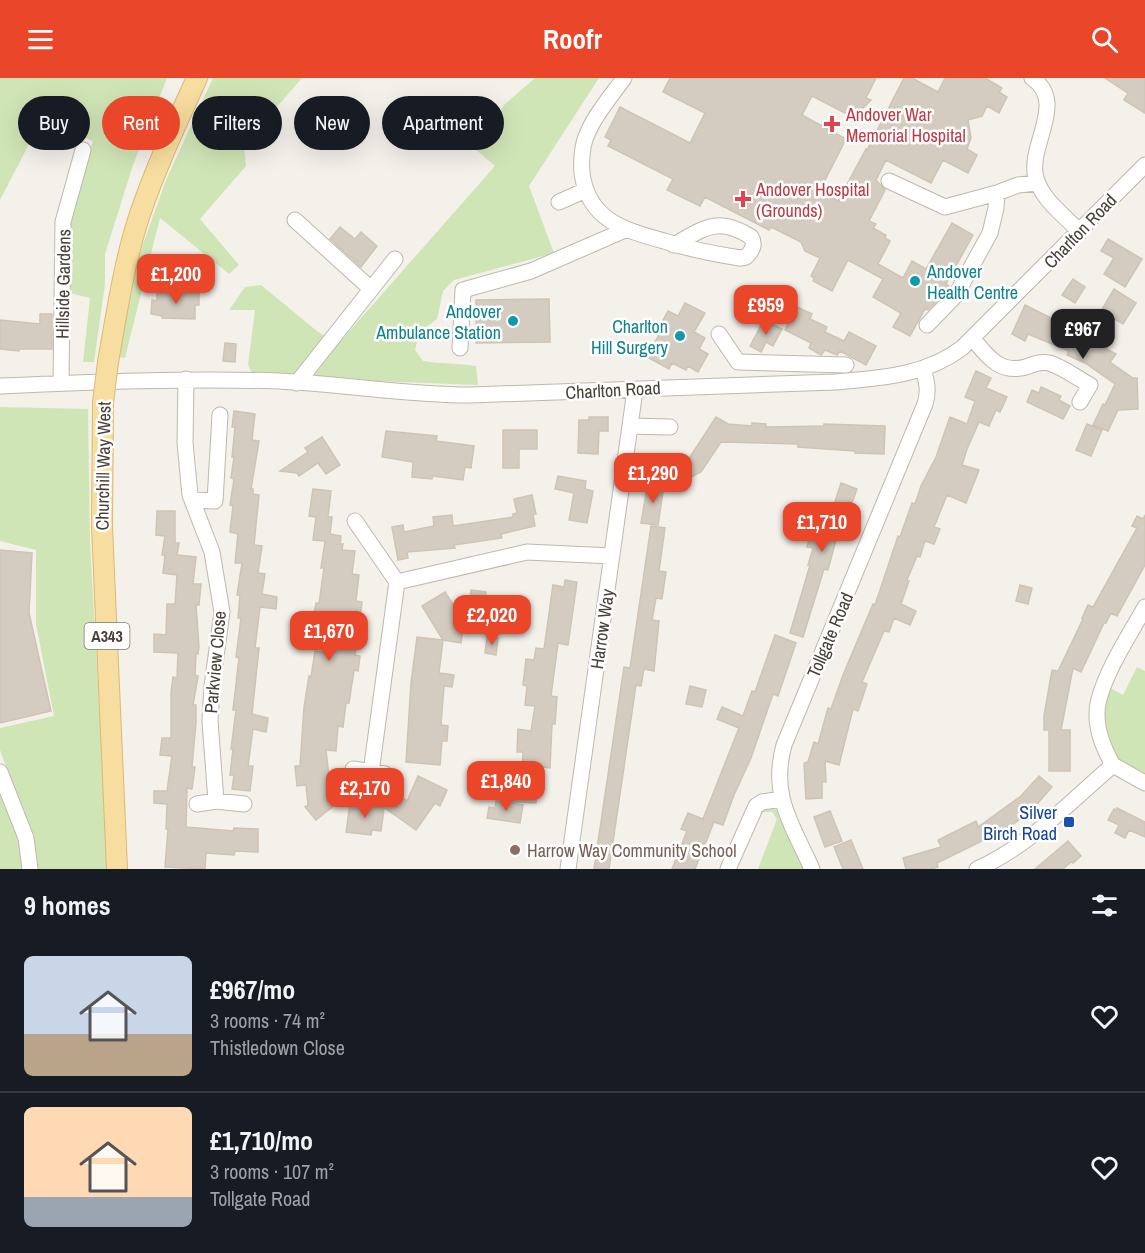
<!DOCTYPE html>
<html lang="en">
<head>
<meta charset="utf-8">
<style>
	body { margin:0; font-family:"Archivo Narrow",sans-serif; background:#242831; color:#f1f3f6; height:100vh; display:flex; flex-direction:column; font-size:22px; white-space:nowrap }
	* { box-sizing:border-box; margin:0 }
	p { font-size:20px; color:#9ea1a6 }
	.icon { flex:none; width:33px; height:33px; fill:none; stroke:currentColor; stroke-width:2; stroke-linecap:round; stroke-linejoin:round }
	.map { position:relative; height:791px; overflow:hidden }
	.drawer { display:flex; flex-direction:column; background:#171b24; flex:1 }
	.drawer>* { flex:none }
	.top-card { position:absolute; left:18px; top:18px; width:600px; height:54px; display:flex; gap:12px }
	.price { position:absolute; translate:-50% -51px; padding:0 14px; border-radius:12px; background:#ea462a; color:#fff; font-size:20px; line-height:39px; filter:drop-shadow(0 2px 3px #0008) }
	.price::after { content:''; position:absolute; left:50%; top:36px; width:18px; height:14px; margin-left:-9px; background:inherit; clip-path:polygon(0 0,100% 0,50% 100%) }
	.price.active { background:#222; color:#fff }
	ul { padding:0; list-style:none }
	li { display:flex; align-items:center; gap:18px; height:150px; padding:0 24px }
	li+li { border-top:2px solid #363941 }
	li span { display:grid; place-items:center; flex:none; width:168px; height:120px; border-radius:9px; color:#555 }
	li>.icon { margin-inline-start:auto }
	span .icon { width:72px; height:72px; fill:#fffc; stroke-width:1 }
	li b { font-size:26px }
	h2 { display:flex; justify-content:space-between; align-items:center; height:72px; padding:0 24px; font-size:26px }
	.chip { padding:0 21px; border-radius:27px; background:#171b24; box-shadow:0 6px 24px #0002; font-size:21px; line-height:54px }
	.chip.active { background:#ea462a; color:#fff }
	header { display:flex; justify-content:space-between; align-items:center; height:78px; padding:0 24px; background:#ea462a; color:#fff; font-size:27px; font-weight:700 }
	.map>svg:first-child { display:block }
	.green { fill:#d0e5b6 }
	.building { fill:#d4ccc0; stroke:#cfc4b4; stroke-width:1.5 }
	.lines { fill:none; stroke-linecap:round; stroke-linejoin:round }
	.minor-casing { stroke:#beb8ad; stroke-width:17 }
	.major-casing { stroke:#dbba70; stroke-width:22 }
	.minor { stroke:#fff; stroke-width:15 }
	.major { stroke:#f7dd9f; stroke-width:20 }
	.major-bridge-casing { stroke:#dbba70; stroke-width:22; stroke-linecap:butt }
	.major-bridge { stroke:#f7dd9f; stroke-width:20 }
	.health-dot { fill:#e0444e; stroke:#fff; stroke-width:2 }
	.culture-dot { fill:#0f9aa8; stroke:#fff; stroke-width:2 }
	.transit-dot { fill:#1a4fb4; stroke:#fff; stroke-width:2 }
	.education-dot { fill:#8d6e63; stroke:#fff; stroke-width:2 }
	.labels { text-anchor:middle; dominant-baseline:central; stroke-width:5; stroke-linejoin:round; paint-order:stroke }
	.shield { fill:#fff; stroke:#7e7a74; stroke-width:1.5 }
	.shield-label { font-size:16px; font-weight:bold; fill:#474138 }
	.health-label { font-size:18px; fill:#be3a42; stroke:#fff; text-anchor:start }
	.street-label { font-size:18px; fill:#474138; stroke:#fff }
	.culture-label { font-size:18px; fill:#0d838f; stroke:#fff; text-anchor:end }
	.transit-label { font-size:18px; fill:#164399; stroke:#fff; text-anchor:end }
	.education-label { font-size:18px; fill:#785e54; stroke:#fff; text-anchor:start }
</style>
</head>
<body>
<header><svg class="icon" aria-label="menu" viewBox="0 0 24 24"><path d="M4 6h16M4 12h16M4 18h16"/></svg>Roofr<svg class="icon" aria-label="search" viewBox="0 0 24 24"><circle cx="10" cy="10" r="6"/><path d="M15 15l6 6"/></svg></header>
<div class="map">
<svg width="1145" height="791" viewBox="0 0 1145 791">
	<rect width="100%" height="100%" fill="#f4f0ea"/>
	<!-- green -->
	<path class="green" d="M0,0h167l-34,87 -28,89v30l-11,78h-11l7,-64 -21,-5 2,-80 22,-72 -51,-22 -42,81z
		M213,0h89l-58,67 2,21 -46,53 39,46 -10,9 -69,-56 -35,140 -8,-1 10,-68 39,-109z
		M535,0h64l-70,108 25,67 -100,27 -11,11 -6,28c-13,9 -19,16 -22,31l8,11c18,3 35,2 53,5l2,19 -106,-4 -23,-3 -97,-5 -4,-8 7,-55h-26l16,-23 16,-2 57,47 21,11 156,-177 -21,-18 30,-43z
		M0,329l88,2 2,132 18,328h-70l-5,-35 -10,-20 -23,-64v-22l54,-12 -18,-92v-74l-36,-9z
		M1137,589l8,4v104l-24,-14 -6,-5 -11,-28 1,-24 5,-16 13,7z
		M0,711l19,51 4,29h-23z
		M774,729l8,12 21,50h-45l19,-50 -5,-7h-13l-2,-2z"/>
	<!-- building -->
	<path class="building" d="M670,0h206l-10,20 5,2 -15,15 -9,-1 -35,-18 -10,19 44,24 -26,51 18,11 28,-52 1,1 37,-72h8l26,14 7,-14h40l17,10 -3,4 8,5 -8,16 -12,-7 -5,10 -14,4 3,18 -4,11 10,6 -9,18 -25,-13 -12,23 -45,-23 -10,20 9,10 -16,31 7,3 -3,4 13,7 -1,3 5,3 -12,23 25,14 9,-17 14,8 26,-46 21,12 -27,49 3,2 -1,4 -20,20 -3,-1 -15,27 -17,-9 8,-14 -28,-16 10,-18 -35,-19 -16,31 -19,-10 1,-3 -3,-2 9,-18 -15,-7 -4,-9 -30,-15 -2,3 -64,-33 -5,9 -33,-16 6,-11 -65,-33 3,-6 -6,-3 15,-30 70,36 15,-30 -42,-21z
		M1105,0h40v35l-21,-13 4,-7z
		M340,149l15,12 6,-7 16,14 -16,21 -31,-28z
		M1108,161l34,20 -17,28 -21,-13 10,-16 -13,-7z
		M1073,201l12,8 -10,16 -13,-8z
		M1114,211l22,14 -13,21 -22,-13z
		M157,214h42v13h-4v14l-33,-1v-2l-11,-2 1,-14 5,1z
		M549,221l1,43 -74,1v-43z
		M685,225l20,10 -11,19 11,6 -6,11 9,5 -10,18 -10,-6 -2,4 -14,-7 -3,6 -22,-12 13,-24 -3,-2 11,-20 10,5z
		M1025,227l62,31 -1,2 30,16 -6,8 23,16h4l1,31 -20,1 -10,21 -15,-6 10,-21 2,1 10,-21 -30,-21 -18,-8 2,-4 -41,-17 -3,7 -13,-7z
		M797,229l15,7 -2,5 17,8 -2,5 19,9 5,-9 27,14 -10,19 -26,-14 -3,4 -12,-5 -4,5 -12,-7 2,-5 -26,-13z
		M40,236h12v35h-33v2l-19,-2v-29l40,4z
		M764,242l18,9 -9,17 -7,-4 -5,10 -11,-6z
		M225,265l11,1 -1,18 -12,-1z
		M976,293l15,7 -5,10 21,9 -7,15 -4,-2 -7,16 -10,-4 -12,27 -5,16 17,5 -13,33 -19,-8 -13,32 6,2 -6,15 -9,-3 -5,16 -3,-1 -10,24 2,1 -8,23 15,7 -6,14 -16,-7 -5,14 -5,-1 -22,51 5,2 -9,27 -5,-2 -14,56 -14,-4 1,21h-4v16l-16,1 -2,-36 4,-1 6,-20 4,2 10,-36 3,1 12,-34 30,-71 2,1 23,-69 2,1 12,-34 3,1 6,-18 15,-29 14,-40 17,7 8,-23 -10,-4z
		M1041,309l20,9 -2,4 11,6 -7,13 -36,-17 5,-12 7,3z
		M234,333l21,3 -3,26 7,1 -8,48h2v5l6,1 -5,50 8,1 -4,27 7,1 -3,20 15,3 -1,12 -16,-2 -5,41h4l-7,66 16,4 -2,14 -13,-3 -5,37h5l-3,25 -18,-2 2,-14h-4l3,-26h-2l5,-39h-3l6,-52 -3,-1 5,-39h-3l2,-23h-3l5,-32h-7l3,-29 -8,-2 3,-26 -3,-1 4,-26 -3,-1 3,-21h-2l3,-30h-3z
		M589,339h19v14h-9l-1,23 -20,-1 1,-33h10z
		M716,339l12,7 24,2v-3l14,1v3l58,-1v-2l61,2 -1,28 -29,-1v-2l-57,-4v-3l-77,-2 -20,30 -32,16 -8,-16 29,-15z
		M1087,346l15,6 -11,26 -15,-6z
		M503,352h34v19h-18v19h-16z
		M386,353l51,5 -1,5 38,5 -3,22 -6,-1 -2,13 -30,-4 -1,3 -20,-2 1,-15 -31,-5z
		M322,359l18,28 -14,9 -8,-11 -19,13 -2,-3 -17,-2 28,-19 -3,-4z
		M558,398l28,5 -1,8 8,2 -6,32 -18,-3 5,-27 -19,-4z
		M648,404l16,3 -6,40 -17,-2z
		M841,405l16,6 -17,48 -3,-1 -9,34 -4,-1 -21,68 -13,-4 20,-68h-2l5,-17 -6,-1 4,-14 3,1 11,-30 8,4z
		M313,411l18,2 -3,26h4l-2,17 11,2 -1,8h3l-1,6 13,1 -3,23 7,1 -3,26 6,1 -7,53 5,1 -2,15 -4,-1 -5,33h-3l-3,24 -5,-1 -2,25 -10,-1 4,36 11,14 -25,20 -11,-13 3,-2 -2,-20 -9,1 -2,-20h5l4,-59 5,-31 2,1 4,-26 9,1 5,-28 -16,-3 3,-18h3l5,-35h-3l4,-27 -12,-1 3,-23 -7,-1z
		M532,417l4,19h-3l2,12 -34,8 1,4 -48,7 1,3 -48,4 1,6 -10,2 -6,-33 11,-2 1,7 30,-6 -1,-9 19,-2 1,11 60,-9v-3l4,-1 -3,-14z
		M157,433h18v32h4l-2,12 19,2 -3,27h8l-2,21h-3l3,42 -1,7h-2l-1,21 3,1 -5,29h3v17l-4,45h3l-3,22 -5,-1 -1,39 47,4 1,-3 24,1v23l-23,-1 -1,4 -28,-2 -1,16 -40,-2 3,-38h-2l1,-25 -13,-1v-12h13l5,-35 -12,-1 2,-17h9v-45l2,-16 4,1 1,-25 -24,-1v-18l12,1 1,-31h8l2,-29 -14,-2 2,-18h-3l3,-19 -9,-1z
		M1145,437v50l-28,51 -6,-3 -5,10h-2l-23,49 -8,-4 -12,62h9v41h-21v-41h-5v-14l8,-46 6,1 25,-52 -1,-1 6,-13 5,2 44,-79 -5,-2 5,-10 6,3z
		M651,448l14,2 -6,43 7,1 -4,27 -6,-1 -4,22 7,1 -5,50 -10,-2 -3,17 -5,-1 -27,184h-15l30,-202 6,1z
		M0,472l32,3 -3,60 22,98 -51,12z
		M565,502l12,2 -9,63 -10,-2 -7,53 6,1 -2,27h-3l-2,44 -7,-1v6l-6,-1 -1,31 -23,-1v-15l6,1v-14h3l1,-22h-6l1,-23 13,2 4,-25 -10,-1 2,-19 -4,-1 3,-26 8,1 2,-12 8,1 9,-64 11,2z
		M1020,507l12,3 -4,16 -12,-3z
		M471,512l15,2 -5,32 -18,-3 3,-21h4z
		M445,514l19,30 -3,21 -18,-3 -4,33 15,2 -2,12 -8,-1 -3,39 7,1 -1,15h-5l-2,24 -34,-3 5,-79 6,-46 26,3 -21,-34z
		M775,557l21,8 -18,53 -5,-2 -22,64 -17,37 -11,30 -9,-3 -19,47h-23l15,-38 -6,-2 7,-16 15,6 36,-91 -22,-9 5,-12 21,9 9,-25 3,1z
		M487,559l11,1 -2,17 -11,-2z
		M690,608l16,4 -4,17 -16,-3z
		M418,698l29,14 -7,16 -5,-3 -19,27 -31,-22 11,-15 11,8z
		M1039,698l13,11 -21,24 -34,25 -1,-2 -59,29 1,4 -7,2h-25l-3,-11 38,-11 -3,-7 38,-19 2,6 43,-31z
		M496,723l27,4 -3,18 -33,-5 2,-11 6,1z
		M350,726l34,4 -3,23 -9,-1 -1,5 -25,-3z
		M1117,730l28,14v15l-16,-7 -4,8 -10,-5 4,-8 -11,-5 6,-11 2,1z
		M830,733l12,30 -17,6 -11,-30z
		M851,762l12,29h-20l-9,-22z
		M1068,763l13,15 -8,7 -2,-1 -8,7h-28z"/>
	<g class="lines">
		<!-- minor casing -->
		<g class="minor-casing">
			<path id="minor" d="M624,0c-12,17 -28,35 -36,54 -6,12 -7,27 -6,41 6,47 42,57 82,68 25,8 50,13 76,17l6,-1c6,-6 10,-12 5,-20 -33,-21 -47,-9 -77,8
				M1032,0c36,24 -5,68 4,100 6,22 29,38 44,54
				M889,103l56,26 52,-14 21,-8 19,-2
				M559,124l27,-12
				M295,142l76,69
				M927,247l29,-30 34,-62 6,-25 1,-15
				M719,256l19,28
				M973,261c15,18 27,35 53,28 7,-3 15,-6 23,-4 14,4 28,15 41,22l-10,17
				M460,270l3,-58 68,-19 94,-41
				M738,284l108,3
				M186,301l-1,64 5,52 22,57 10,60 -10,74 -2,35 6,80 28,3
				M61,305l2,-161 20,-72
				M297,305l98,-124
				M0,308c93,-4 186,-8 279,-5 65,3 128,14 192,14l364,-13c45,-4 90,-6 127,-34l183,-183
				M630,348l40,1
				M192,422l23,1 5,-86
				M355,443l42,61 -26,190
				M397,504l130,-30 85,4
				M1113,687c-11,-19 -20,-44 -14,-66 9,-32 30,-63 46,-92
				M1113,687l32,18
				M353,691l32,5
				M0,694l26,66 4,31
				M197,726l19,-3
				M568,791l67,-479
				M728,791l28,-63 6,-4 19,-3
				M812,791c-20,-45 -42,-73 -28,-124l141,-341c4,-13 2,-22 -2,-35
				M977,791c52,-23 93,-67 136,-104"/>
		</g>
		<!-- major casing -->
		<g class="major-casing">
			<path id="major" d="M108,284c9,-50 16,-100 32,-148 16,-47 37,-92 57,-136
				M103,325l-1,124 15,342"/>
		</g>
		<!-- minor -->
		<use href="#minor" class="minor"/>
		<!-- major -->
		<use href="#major" class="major"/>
		<!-- major-bridge casing -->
		<g class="major-bridge-casing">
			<path id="major-bridge" d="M103,325l5,-41"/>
		</g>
		<!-- major-bridge -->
		<use href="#major-bridge" class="major-bridge"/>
	</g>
	<!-- markers -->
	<g class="health-dot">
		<path d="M829 37h6v6h6v6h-6v6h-6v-6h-6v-6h6z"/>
		<path d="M740 112h6v6h6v6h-6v6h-6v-6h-6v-6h6z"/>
	</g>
	<g class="culture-dot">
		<circle cx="915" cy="203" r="6"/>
		<circle cx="513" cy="243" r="6"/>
		<circle cx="680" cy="258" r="6"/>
	</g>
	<rect class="transit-dot" x="1063" y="738" width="12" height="12" rx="3"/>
	<circle class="education-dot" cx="515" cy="772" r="6"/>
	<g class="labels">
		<!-- shield labels -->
		<rect class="shield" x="84.5" y="545" width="45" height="26" rx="4.5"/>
		<g class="shield-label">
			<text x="107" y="558">A343</text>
		</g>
		<!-- health labels -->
		<g class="health-label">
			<text x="846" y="36">Andover War<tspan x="846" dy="21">Memorial Hospital</tspan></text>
			<text x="756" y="111">Andover Hospital<tspan x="756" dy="21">(Grounds)</tspan></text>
		</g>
		<!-- street labels -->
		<g class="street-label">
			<text transform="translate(1080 153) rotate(-46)">Charlton Road</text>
			<text transform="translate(63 206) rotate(-89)">Hillside Gardens</text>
			<text transform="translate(613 312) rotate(-3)">Charlton Road</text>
			<text transform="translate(103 388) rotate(-89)">Churchill Way West</text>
			<text transform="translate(602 551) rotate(-82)">Harrow Way</text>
			<text transform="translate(830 557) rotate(-67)">Tollgate Road</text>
			<text transform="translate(215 584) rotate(-85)">Parkview Close</text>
		</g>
		<!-- culture labels -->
		<g class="culture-label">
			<text x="927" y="193" text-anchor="start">Andover<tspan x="927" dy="21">Health Centre</tspan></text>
			<text x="501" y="233">Andover<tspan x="501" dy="21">Ambulance Station</tspan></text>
			<text x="668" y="248">Charlton<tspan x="668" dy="21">Hill Surgery</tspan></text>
		</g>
		<!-- transit labels -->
		<g class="transit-label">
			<text x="1057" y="734">Silver<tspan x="1057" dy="21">Birch Road</tspan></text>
		</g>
		<!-- education labels -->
		<g class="education-label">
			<text x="527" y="772">Harrow Way Community School</text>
		</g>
	</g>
</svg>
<b class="price" style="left:176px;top:227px">£1,200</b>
<b class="price" style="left:766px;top:258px">£959</b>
<b class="price active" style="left:1083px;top:282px">£967</b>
<b class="price" style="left:653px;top:426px">£1,290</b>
<b class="price" style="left:822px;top:475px">£1,710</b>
<b class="price" style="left:492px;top:568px">£2,020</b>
<b class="price" style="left:329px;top:584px">£1,670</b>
<b class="price" style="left:506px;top:734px">£1,840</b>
<b class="price" style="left:365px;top:741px">£2,170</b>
<div class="top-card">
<a class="chip">Buy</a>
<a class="chip active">Rent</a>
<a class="chip">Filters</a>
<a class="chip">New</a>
<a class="chip">Apartment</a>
</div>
</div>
<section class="drawer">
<h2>9 homes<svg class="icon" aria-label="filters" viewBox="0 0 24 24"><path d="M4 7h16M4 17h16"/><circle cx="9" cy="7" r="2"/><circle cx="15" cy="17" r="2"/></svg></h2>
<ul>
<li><span style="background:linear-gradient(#c9d6e8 65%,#b9a48a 0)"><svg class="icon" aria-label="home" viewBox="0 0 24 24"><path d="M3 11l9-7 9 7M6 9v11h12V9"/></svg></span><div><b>£967/mo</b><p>3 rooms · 74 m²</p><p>Thistledown Close</p></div><svg class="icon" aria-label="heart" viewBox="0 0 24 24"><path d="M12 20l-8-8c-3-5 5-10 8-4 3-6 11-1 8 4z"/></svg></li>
<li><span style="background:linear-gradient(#ffd9b3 75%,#9aa5b1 0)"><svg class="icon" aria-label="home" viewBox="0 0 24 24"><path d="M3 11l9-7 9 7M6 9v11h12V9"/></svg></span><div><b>£1,710/mo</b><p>3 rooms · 107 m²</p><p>Tollgate Road</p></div><svg class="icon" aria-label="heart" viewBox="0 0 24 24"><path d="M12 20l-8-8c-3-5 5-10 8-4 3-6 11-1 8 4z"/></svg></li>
</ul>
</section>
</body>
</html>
